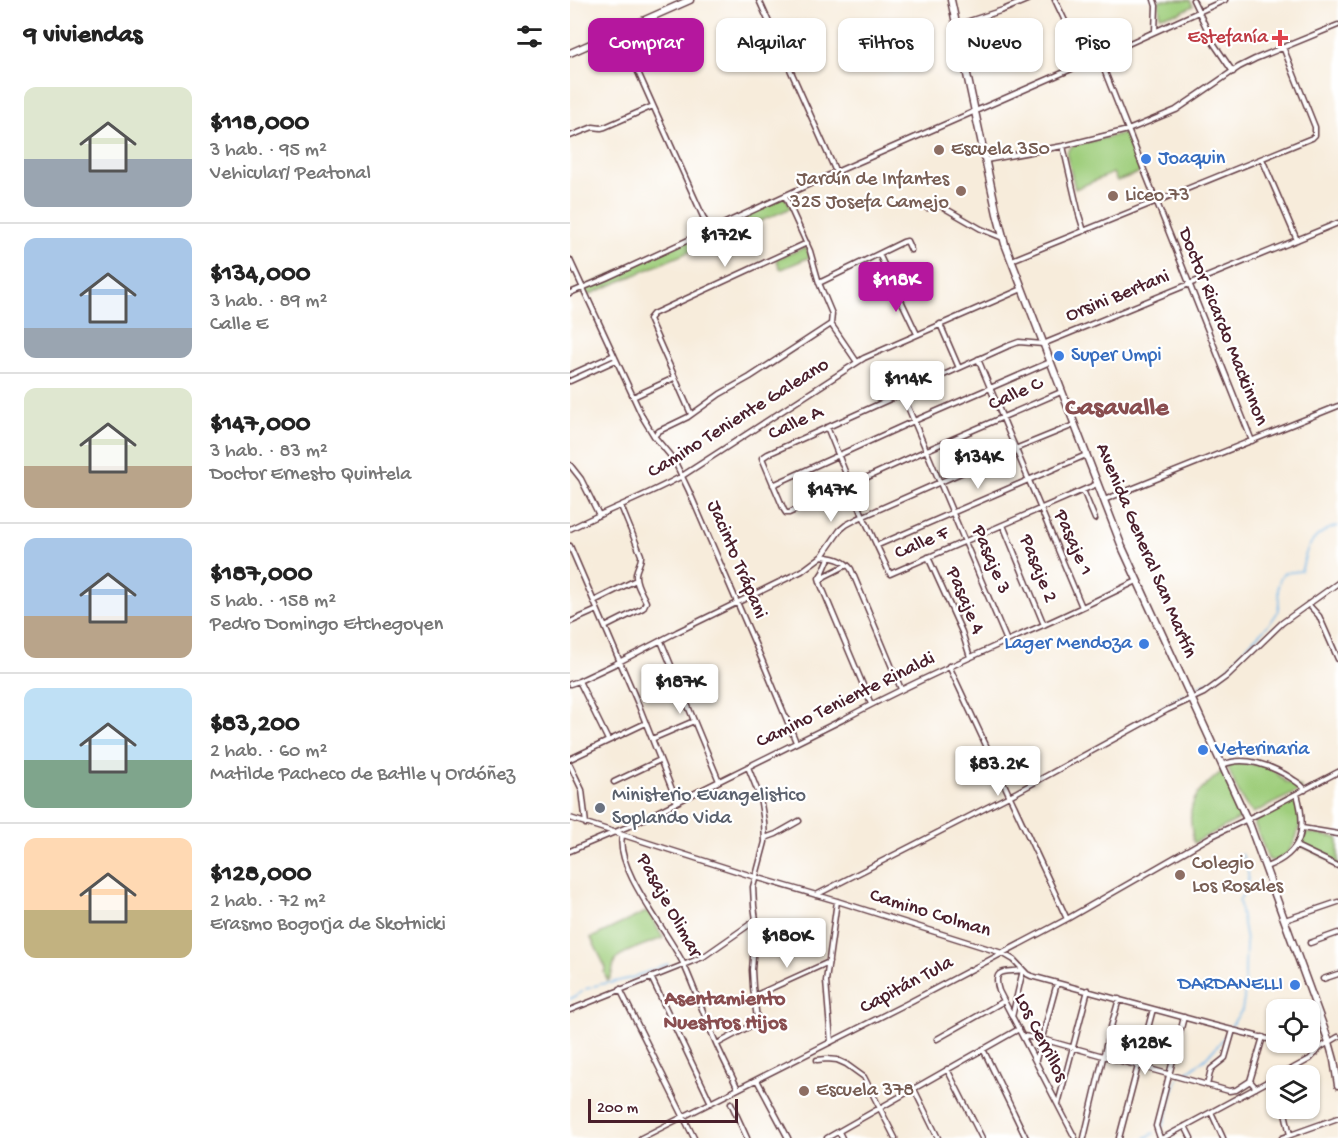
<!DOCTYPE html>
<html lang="es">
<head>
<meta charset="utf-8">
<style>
	body { margin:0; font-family:"Gochi Hand",sans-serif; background:#f2f2f2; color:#222; height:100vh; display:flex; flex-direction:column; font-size:22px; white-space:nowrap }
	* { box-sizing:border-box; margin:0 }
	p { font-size:20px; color:#767676 }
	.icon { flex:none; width:33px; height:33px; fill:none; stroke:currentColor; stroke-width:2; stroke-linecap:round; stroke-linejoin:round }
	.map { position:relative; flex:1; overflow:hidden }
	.panel { display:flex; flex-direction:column; background:#fff; width:570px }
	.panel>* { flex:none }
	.top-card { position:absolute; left:18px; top:18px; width:570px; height:54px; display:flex; gap:12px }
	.fabs { position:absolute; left:696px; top:999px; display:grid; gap:12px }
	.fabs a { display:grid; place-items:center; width:54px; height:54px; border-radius:12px; background:#fff; box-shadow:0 2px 4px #0004; font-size:30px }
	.scale { position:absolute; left:18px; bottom:15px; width:150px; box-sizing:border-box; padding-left:6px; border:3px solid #4a1f2b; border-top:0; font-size:16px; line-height:21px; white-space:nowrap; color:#4a1f2b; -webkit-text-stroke:4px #fff; paint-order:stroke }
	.price { position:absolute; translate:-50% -51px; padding:0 14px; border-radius:6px; background:#fff; color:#222; font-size:20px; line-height:39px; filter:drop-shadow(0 2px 3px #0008) }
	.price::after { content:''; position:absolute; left:50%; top:36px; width:18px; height:14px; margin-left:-9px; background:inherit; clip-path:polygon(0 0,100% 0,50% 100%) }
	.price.current { background:#b5179e; color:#fff }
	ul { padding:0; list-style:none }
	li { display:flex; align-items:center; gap:18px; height:150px; padding:0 24px }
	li+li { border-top:2px solid #e0e0e0 }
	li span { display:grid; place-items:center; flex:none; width:168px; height:120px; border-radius:12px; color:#555 }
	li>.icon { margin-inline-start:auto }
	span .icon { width:72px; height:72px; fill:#fffc; stroke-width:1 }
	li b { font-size:26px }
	h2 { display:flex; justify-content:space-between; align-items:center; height:72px; padding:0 24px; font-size:26px }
	.chip { padding:0 21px; border-radius:12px; background:#fff; box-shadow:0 2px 4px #0004; font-size:21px; line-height:54px }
	.chip.current { background:#b5179e; color:#fff }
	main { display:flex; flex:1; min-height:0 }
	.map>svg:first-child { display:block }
	.green { fill:#9fce7c; stroke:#747654; stroke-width:1.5 }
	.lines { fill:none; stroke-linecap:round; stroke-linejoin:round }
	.stream { stroke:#74b7ea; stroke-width:1.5 }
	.street-casing { stroke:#643e45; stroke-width:7 }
	.secondary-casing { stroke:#643e45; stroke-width:9 }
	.street { stroke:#fff; stroke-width:4 }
	.secondary { stroke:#fff; stroke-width:6 }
	.health-dot { fill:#e0444e; stroke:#fff; stroke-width:2 }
	.education-dot { fill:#8d6e63; stroke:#fff; stroke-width:2 }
	.shop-dot { fill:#3f7fe0; stroke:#fff; stroke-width:2 }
	.worship-dot { fill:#6b7280; stroke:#fff; stroke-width:2 }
	.labels { text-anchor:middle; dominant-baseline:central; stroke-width:4.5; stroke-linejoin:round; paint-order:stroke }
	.health-label { font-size:20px; fill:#be3a42; stroke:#fff; text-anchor:end }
	.education-label { font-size:20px; fill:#785e54; stroke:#fff; text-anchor:start }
	.shop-label { font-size:20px; fill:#366cbe; stroke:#fff; text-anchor:start }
	.street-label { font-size:20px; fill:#4a1f2b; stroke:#fff }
	.worship-label { font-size:20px; fill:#5b616d; stroke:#fff; text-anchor:start }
	.neighbourhood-label { font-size:21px; font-weight:bold; fill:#894e50; stroke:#fff }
	.district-label { font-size:26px; font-weight:bold; fill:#894e50; stroke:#fff }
</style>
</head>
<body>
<main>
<section class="panel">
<h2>9 viviendas<svg class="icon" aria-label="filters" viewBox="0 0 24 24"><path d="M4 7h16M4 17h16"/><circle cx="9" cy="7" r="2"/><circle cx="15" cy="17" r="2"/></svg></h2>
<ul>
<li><span style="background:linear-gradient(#dfe7d0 60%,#9aa5b1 0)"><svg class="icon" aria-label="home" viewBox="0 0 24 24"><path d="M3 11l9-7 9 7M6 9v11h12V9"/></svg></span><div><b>$118,000</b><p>3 hab. · 95 m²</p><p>Vehicular/ Peatonal</p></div></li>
<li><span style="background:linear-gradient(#a9c7e8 75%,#9aa5b1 0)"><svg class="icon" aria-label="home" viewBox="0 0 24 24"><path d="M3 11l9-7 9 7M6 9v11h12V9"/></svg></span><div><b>$134,000</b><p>3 hab. · 89 m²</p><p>Calle E</p></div></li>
<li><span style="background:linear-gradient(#dfe7d0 65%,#b9a48a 0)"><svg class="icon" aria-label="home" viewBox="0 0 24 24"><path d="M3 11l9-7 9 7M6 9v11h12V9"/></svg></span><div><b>$147,000</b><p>3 hab. · 83 m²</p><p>Doctor Ernesto Quintela</p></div></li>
<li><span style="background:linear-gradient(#a9c7e8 65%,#b9a48a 0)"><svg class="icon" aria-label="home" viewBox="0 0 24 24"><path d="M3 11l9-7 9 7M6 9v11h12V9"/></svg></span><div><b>$187,000</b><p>5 hab. · 158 m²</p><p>Pedro Domingo Etchegoyen</p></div></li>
<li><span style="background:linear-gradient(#bfe0f5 60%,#7fa58c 0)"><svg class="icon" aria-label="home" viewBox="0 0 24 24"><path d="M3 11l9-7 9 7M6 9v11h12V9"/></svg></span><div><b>$83,200</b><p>2 hab. · 60 m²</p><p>Matilde Pacheco de Batlle y Ordóñez</p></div></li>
<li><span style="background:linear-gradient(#ffd9b3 60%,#c2b280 0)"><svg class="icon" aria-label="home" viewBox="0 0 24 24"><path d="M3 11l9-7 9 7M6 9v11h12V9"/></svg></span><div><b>$128,000</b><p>2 hab. · 72 m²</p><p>Erasmo Bogorja de Skotnicki</p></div></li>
</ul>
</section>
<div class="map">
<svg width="768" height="1138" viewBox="0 0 768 1138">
	<rect width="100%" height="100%" fill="#fff"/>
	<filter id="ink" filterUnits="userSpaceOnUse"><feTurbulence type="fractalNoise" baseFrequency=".0167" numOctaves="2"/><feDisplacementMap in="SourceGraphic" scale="12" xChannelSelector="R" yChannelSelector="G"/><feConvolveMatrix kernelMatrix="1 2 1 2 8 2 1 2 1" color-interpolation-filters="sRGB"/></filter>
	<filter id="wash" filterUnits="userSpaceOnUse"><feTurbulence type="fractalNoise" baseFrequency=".008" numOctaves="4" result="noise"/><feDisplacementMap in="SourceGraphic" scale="24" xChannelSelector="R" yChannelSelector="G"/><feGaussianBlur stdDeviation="1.35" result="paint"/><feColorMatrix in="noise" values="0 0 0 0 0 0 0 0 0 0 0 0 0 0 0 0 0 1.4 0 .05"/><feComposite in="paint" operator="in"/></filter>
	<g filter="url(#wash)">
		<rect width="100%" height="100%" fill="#f7ecdb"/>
		<!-- green -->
		<path class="green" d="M589,0h31l3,6 -14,7 -19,3z
			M555,133l3,4 13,35 -24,9 -4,-8 -38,16 -8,-33c0,-6 2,-9 8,-11z
			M215,196l6,12 -205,88 -3,-8z
			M236,247l4,10 -28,12 -2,-1 -4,-9z
			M663,763l31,2 10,6 12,11 12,4 4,2 -1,2 -48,23c-13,-11 -19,-32 -26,-47z
			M652,771l19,43v4l-47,25c-2,-6 -2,-13 -3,-19 -3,-29 13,-36 31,-53z
			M723,799c19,16 -5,73 -25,60l-13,-34v-3l8,-7z
			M738,833l30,5v26l-36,-18 -1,-7 2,-4z
			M78,911l15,27c-10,4 -39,13 -46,20 -6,7 -2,15 -9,23l-4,-9 2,-4 -15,-30z"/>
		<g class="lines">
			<!-- stream -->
			<path class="stream" d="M621,689c8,-4 18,-6 26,-11 14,-9 23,-25 35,-37 9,-9 19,-17 25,-28 6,-13 -5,-26 7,-40l17,-2c2,-5 3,-10 4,-15 5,-17 17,-26 33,-30
				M592,708l17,-10 5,-5
				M40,983l21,-5 37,-14
				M30,984l8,-1
				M24,986l4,-1
				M16,989l5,-2
				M0,999l6,-3 7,-5
				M661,1026l11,-16 2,-11 2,-58 -7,-41c13,-16 11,-27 3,-46
				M613,1075c18,-12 34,-25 45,-44
				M591,1129c10,-15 7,-35 17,-50
				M575,1138l9,-5"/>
		</g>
	</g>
	<g filter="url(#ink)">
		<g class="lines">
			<!-- street casing -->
			<g class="street-casing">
				<path id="street" d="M189,0l77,172
					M485,0l30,63
					M584,0l2,6 -1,25
					M623,0l21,44 19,28
					M387,25l46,-15 24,-10
					M50,32l89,198
					M529,57l153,384
					M0,136l23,-9 8,1 4,-1 48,-21
					M493,146l16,69 5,16
					M692,159l35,81
					M416,160l77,-14 65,-16 48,-20 63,-43 16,-8 83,-34
					M215,196l25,55 9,32 13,31 -1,10 26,38
					M357,208l9,-2h5l40,23 22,9
					M309,254l38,80
					M0,260l73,158 11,18 20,24 15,31 73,169 34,82
					M442,260l300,-122 3,-3v-8l-32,-80
					M249,283l84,-41 4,-1 4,9
					M0,293l36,-15 230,-106 263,-115 126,-57
					M370,324l19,44
					M408,359l104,248
					M0,375l44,-20
					M0,381l46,-21
					M491,392l-134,58 -138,63h-3l-2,-3 -22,-52 6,-4 240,-108 11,-4 24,2 295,-121
					M332,393l105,248
					M63,397l41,-19
					M121,414l-42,-95 4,-5 154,-71
					M257,427l36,89 27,58 207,-90
					M84,436l5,-5 29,-14 32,-23 30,-17 81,-53
					M0,465l11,14 18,36
					M203,485l141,-64 136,-59
					M513,490l12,29
					M534,500l234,-94
					M433,525l41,100
					M0,529c37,-19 76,-33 112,-53l182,-118 158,-69
					M308,545l208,-90
					M0,546l69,160 38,96
					M252,556c11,2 22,3 29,13l50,120
					M358,557l34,75 8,25
					M259,558l-6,14 -4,6 2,7 50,119
					M250,581l5,-5 22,-11
					M24,601l42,-21
					M738,604l11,12 19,43
					M0,622l27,-12
					M35,627l38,-19 3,-6c-4,-9 -11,-18 -10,-28 1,-8 6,-12 5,-19l-20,-49
					M91,641l58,140
					M379,666l118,253
					M9,681l29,59
					M0,684l9,-3 40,-19 58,-30 125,-61 20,-15 18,-26 6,-5 11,-6 158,-70 59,-24
					M82,739l42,-18
					M0,759l76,-36
					M0,765l12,25 4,34
					M653,765c21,-10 49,1 68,13 5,4 11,6 14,12
					M44,782l46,-22
					M0,818l185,59 82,24 165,52 12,7 13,14 4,2 181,49 64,16
					M732,828l36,6
					M52,836c-7,34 48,98 63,131 11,25 20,51 31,76 7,16 15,31 22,46
					M195,838l11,-4 23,-13
					M726,846l42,20
					M0,851l57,-24 215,-107c65,-35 132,-65 199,-94 32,-14 64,-30 96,-45
					M696,867c37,-14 41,-38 31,-73
					M246,895l201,-103 150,-82 37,-17 22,-16 56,-54 56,-40
					M715,920l53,-18
					M740,943l28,-10
					M81,977l60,126
					M753,979l15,-5
					M50,989l74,149
					M184,996l75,-34
					M0,1010l133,-53 53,-37
					M442,1017l11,-47c-15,3 -32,-4 -24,21l76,147
					M453,1036l19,3 187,52 7,-1 14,-9
					M367,1039l67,-38
					M261,1042l-5,-61 11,-80
					M715,1042l22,7 9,4
					M147,1044l39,-21 1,-4 -4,-32 -1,-17 4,-50 -2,-14 -1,-19 12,-45 -1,-20 -4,-25 -12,-30
					M413,1049l43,89
					M247,1060l10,-1 10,1 9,4 18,13 31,61
					M466,1060l21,-77
					M377,1069l35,69
					M709,1076l31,-17 11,-12 17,-10
					M187,1080l31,58
					M637,1085l4,-16 14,-11 8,-28
					M686,1088l-6,-7 13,-44
					M344,1089l24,49
					M161,1103l16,35
					M488,1104l30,-114
					M714,1108l6,27
					M641,1112l12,26
					M615,1126l6,12
					M269,1132l3,6
					M71,1138l265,-134 161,-85 145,-83 50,-24 76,-40
					M257,1138l192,-109
					M514,1138l24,-101 11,-38
					M549,1138l34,-129
					M590,1138l-4,-12 28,-109
					M593,1138l113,-61
					M712,1138l56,-20"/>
			</g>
			<!-- secondary casing -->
			<g class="secondary-casing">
				<path id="secondary" d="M381,0l46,214 8,30 117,303 128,279 79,216 5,18 4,25
					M0,53l120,-53"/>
			</g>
			<!-- street -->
			<use href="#street" class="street"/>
			<!-- secondary -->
			<use href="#secondary" class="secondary"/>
		</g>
	</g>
	<!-- markers -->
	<path class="health-dot" d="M707 29h6v6h6v6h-6v6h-6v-6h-6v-6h6z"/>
	<g class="education-dot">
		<circle cx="369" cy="150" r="6"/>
		<circle cx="391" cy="191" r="6"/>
		<circle cx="543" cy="196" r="6"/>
		<circle cx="610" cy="875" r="6"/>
		<circle cx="234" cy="1091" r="6"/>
	</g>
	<g class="shop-dot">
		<circle cx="576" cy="159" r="6"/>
		<circle cx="489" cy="356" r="6"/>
		<circle cx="574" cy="644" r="6"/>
		<circle cx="633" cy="750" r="6"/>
		<circle cx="725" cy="985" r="6"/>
	</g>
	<circle class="worship-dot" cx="30" cy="808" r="6"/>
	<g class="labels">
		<!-- health labels -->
		<g class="health-label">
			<text x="698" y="38">Estefanía</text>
		</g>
		<!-- education labels -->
		<g class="education-label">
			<text x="381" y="150">Escuela 350</text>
			<text x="379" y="180" text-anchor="end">Jardín de Infantes<tspan x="379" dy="23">325 Josefa Camejo</tspan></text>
			<text x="555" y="196">Liceo 73</text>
			<text x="622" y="864">Colegio<tspan x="622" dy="23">Los Rosales</tspan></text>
			<text x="246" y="1091">Escuela 378</text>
		</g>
		<!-- shop labels -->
		<g class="shop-label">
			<text x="588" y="159">Joaquin</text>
			<text x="501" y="356">Super Umpi</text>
			<text x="562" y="644" text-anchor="end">Lager Mendoza</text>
			<text x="645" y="750">Veterinaria</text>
			<text x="713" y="985" text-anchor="end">DARDANELLI</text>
		</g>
		<!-- street labels -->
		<g class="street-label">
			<text transform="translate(548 297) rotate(-22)">Orsini Bertani</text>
			<text transform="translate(652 327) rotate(68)">Doctor Ricardo Mackinnon</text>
			<text transform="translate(446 395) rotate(-24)">Calle C</text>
			<text transform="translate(169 419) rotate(-32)">Camino Teniente Galeano</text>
			<text transform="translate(226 424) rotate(-25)">Calle A</text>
			<text transform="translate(502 543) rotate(66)">Pasaje 1</text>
			<text transform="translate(352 544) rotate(-23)">Calle F</text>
			<text transform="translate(575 551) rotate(67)">Avenida General San Martín</text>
			<text transform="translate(166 560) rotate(67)">Jacinto Trápani</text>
			<text transform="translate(420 560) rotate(67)">Pasaje 3</text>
			<text transform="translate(467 569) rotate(68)">Pasaje 2</text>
			<text transform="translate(394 601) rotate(67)">Pasaje 4</text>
			<text transform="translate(276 701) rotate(-26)">Camino Teniente Rinaldi</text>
			<text transform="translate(98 906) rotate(61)">Pasaje Olimar</text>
			<text transform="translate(360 914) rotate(17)">Camino Colman</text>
			<text transform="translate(337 986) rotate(-28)">Capitán Tula</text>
			<text transform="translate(470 1038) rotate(63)">Los Cerrillos</text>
		</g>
		<!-- worship labels -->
		<g class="worship-label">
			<text x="42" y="796">Ministerio Evangelistico<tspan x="42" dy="23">Soplando Vida</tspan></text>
		</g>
		<!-- neighbourhood labels -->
		<g class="neighbourhood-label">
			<text x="155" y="1000">Asentamiento<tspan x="155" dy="24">Nuestros Hijos</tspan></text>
		</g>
		<!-- district labels -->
		<g class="district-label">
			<text x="547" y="409">Casavalle</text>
		</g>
	</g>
</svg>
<div class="fabs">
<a><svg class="icon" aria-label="locate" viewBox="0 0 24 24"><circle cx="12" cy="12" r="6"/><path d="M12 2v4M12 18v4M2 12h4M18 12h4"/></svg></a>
<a><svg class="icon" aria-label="layers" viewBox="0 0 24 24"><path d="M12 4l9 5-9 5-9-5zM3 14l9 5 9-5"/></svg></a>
</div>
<div class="scale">200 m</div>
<b class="price" style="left:155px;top:268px">$172K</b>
<b class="price current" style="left:326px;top:313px">$118K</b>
<b class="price" style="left:337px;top:412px">$114K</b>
<b class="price" style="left:408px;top:490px">$134K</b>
<b class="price" style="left:261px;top:523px">$147K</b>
<b class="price" style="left:110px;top:715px">$187K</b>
<b class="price" style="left:428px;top:797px">$83.2K</b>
<b class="price" style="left:217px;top:969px">$180K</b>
<b class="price" style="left:575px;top:1076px">$128K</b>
<div class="top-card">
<a class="chip current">Comprar</a>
<a class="chip">Alquilar</a>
<a class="chip">Filtros</a>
<a class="chip">Nuevo</a>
<a class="chip">Piso</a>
</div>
</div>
</main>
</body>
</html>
